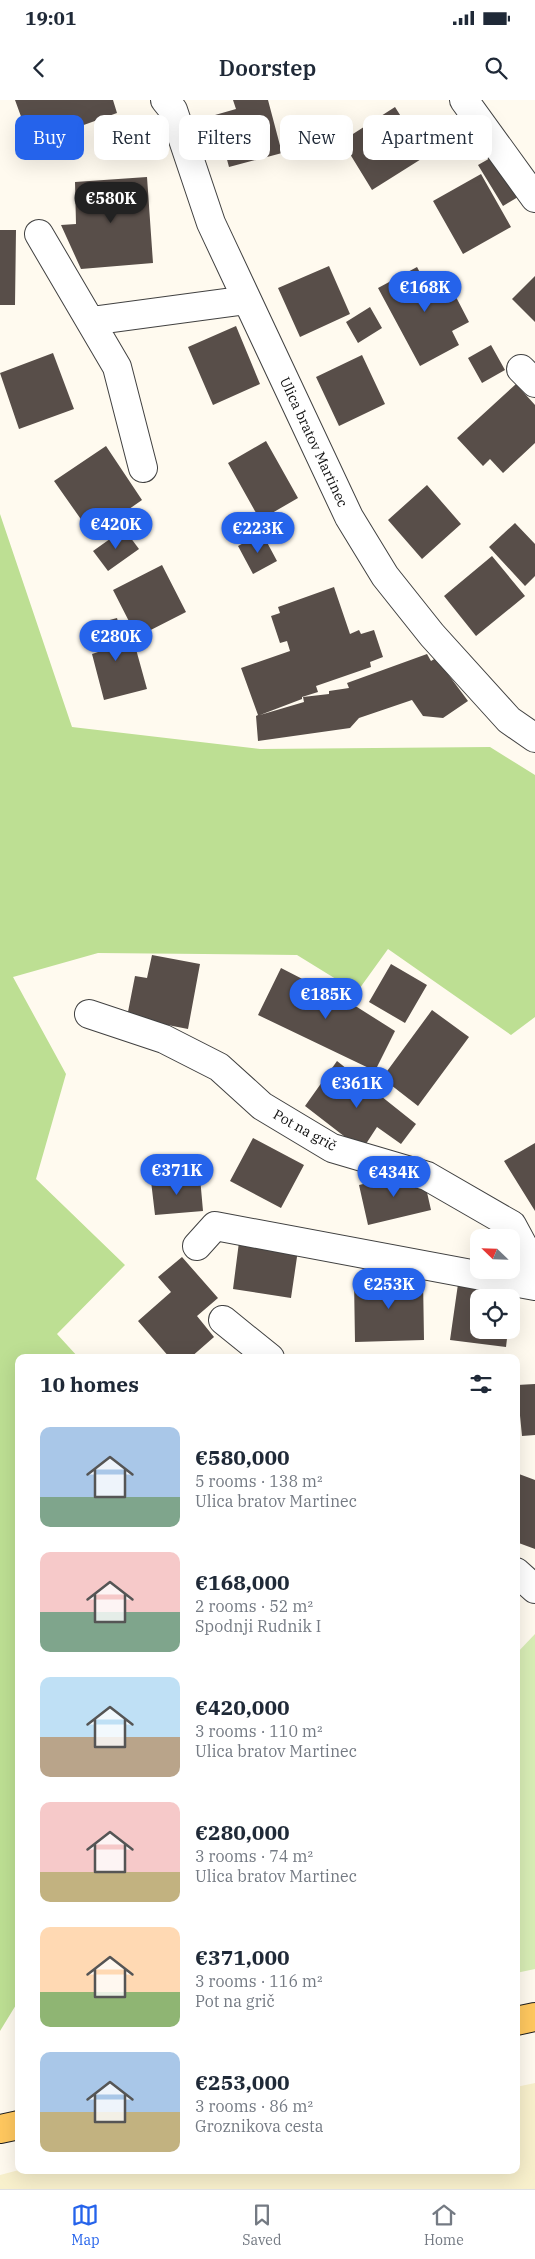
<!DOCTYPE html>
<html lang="en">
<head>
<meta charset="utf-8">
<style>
	body { margin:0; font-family:"IBM Plex Serif",serif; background:#f6f6f7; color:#1f2937; height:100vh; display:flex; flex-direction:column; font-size:19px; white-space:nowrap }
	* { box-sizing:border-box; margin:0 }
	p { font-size:16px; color:#747a83 }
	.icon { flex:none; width:28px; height:28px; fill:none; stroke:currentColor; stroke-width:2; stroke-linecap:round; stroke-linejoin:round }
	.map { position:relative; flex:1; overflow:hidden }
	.drawer { position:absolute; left:15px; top:1254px; width:505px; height:820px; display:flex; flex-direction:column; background:#fff; border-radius:10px; box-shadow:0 5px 20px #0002 }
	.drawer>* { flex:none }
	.banner { position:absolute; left:15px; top:15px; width:505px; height:45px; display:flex; gap:10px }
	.needle { width:32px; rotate:293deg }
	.buttons { position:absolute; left:470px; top:1129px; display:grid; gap:10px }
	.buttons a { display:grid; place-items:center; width:50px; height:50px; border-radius:10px; background:#fff; box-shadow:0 5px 20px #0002; font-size:25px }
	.price { position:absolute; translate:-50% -42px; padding:0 11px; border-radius:18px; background:#2563eb; color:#fff; font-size:16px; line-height:32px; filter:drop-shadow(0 1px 2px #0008) }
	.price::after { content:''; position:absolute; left:50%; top:30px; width:15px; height:11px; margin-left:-8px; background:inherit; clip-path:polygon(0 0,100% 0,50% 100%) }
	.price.active { background:#222; color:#fff }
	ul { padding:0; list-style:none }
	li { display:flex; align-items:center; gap:15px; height:125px; padding:0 25px }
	li span { display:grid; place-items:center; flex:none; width:140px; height:100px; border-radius:10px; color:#555 }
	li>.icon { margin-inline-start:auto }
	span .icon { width:60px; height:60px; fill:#fffc; stroke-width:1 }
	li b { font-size:21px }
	h2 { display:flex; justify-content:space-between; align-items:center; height:60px; padding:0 25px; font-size:21px }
	.tag { padding:0 18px; border-radius:10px; background:#fff; box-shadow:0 5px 20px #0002; font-size:18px; line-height:45px }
	.tag.active { background:#2563eb; color:#fff }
	.status { display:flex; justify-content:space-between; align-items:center; height:35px; padding:0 25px; background:#fff; direction:ltr }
	.status svg { height:14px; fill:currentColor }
	header { display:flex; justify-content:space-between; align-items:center; height:65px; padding:0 25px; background:#fff; font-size:22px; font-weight:600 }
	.menu { display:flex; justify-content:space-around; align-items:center; height:70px; border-top:1px solid #e0e1e3; background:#fff; font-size:14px; color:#747a83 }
	.menu a { display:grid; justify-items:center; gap:2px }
	.menu .active { color:#2563eb }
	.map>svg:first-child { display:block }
	.farmland { fill:#f8f0cc }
	.green { fill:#d8edb5 }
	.forest { fill:#bddf93 }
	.building { fill:#584e49 }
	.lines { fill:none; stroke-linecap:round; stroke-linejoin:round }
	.street-casing { stroke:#414141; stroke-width:30 }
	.primary-casing { stroke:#1f1f1f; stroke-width:30 }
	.street { stroke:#fff; stroke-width:28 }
	.primary { stroke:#ffc85f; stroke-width:28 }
	.labels { text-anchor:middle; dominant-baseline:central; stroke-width:5; stroke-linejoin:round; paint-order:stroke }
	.street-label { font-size:14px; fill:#0e0e0e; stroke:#fff }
</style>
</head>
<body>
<div class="status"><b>19:01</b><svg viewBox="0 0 49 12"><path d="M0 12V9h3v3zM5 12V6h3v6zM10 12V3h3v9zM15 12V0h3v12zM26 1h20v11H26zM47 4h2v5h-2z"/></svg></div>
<header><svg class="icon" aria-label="back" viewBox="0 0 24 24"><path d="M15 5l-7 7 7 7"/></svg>Doorstep<svg class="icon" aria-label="search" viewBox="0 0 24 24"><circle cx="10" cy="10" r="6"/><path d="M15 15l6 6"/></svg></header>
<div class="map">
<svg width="535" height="2089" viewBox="0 0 535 2089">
	<rect width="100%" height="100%" fill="#fffaef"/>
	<!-- farmland -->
	<path class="farmland" d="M535,1983v106h-535v-14l19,-5h497v-83z"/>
	<!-- green -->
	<path class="green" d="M535,1534v335l-19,4v-319z"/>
	<!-- forest -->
	<path class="forest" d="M0,414l72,213 188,22 230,-2 45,28v242l-24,18 -123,-86 -31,43 -60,-37 -199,-2 -85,24 53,97 -30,105 89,86 -68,69 21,23 -59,1v642l-19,31z"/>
	<!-- building -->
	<path class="building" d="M15,0h98l4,13 -86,31z
		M233,0h35l14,53 -53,14 -14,-52 21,-6z
		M395,7l31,49 -54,34 -30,-49z
		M499,53l24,41 -20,12 -25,-41z
		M481,74l30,53 -48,27 -30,-53z
		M147,77l6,86 -72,6 -20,-44 15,-1 -1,-42z
		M0,130h16l-1,75h-15z
		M329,166l21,48 -50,23 -22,-49z
		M417,167l8,15 18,-10 26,50 -17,9 7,14 -39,21 -42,-78z
		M535,176v46l-23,-23z
		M370,207l12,21 -24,15 -12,-21z
		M236,226l24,58 -47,21 -25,-58z
		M491,245l14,25 -23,13 -14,-25z
		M53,253l21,56 -55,20 -19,-56z
		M362,255l23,49 -46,22 -23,-49z
		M516,284l19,21v38l-32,30 -13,-14 -7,7 -26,-28z
		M266,341l32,57 -38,22 -32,-57z
		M106,346l36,54 -50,35 -38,-54z
		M427,385l34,39 -39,35 -34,-39z
		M515,423l20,21v32l-10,10 -36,-39z
		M124,429l15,20 -31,22 -15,-20z
		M262,433l15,28 -24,13 -15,-28z
		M492,456l33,40 -49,40 -32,-40z
		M162,465l24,47 -49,25 -24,-47z
		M334,487l16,47 9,-4 2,4 13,-4 9,27 -13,5 1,5 -55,19 2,6 -16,5v2l-42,16 44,-13 -1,-5 26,-3v-3l20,-3 -2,-5 80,-29 4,7 5,-3 32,43 -25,17 -20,-2 -11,-16 -53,18 -9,10 -92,13 -2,-25 2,-1 -17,-47 49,-17 -3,-10 -7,2 -9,-27 9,-3 -2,-6z
		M117,518l7,27 10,-3 13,47 -43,11 -12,-46 6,-2 -7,-27z
		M152,855l48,9 -12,65 -61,-12 8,-41 12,2z
		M391,864l36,21 -22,38 -36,-21z
		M281,868l76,39 38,24 -20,40 -117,-56z
		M432,910l37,27 -51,69 -36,-28z
		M337,961l79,63 -15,20 -24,-17 -15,23 -57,-44z
		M253,1038l51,27 -23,43 -51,-27z
		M535,1043v68l-31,-50z
		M410,1073l14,6 7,31 -63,15 -9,-40z
		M200,1077l3,34 -48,4 -4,-34z
		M239,1142l59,8 -7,48 -58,-9z
		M182,1157l36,41 -21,18 17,21 -24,21h-20l-32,-37 33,-29 -13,-15z
		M423,1178l1,62 -69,2 -1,-62z
		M458,1184l55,8 -1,6h-33v32h29l-2,17 -56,-7z
		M535,1284v51l-13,1 -5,-51z
		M519,1374l16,6v69l-19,-7v-61z"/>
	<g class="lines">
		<!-- street casing -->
		<g class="street-casing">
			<path id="street" d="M165,0l8,10 38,113 138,294 36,59 47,59 77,85 26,18
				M464,0l71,98
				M39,134l78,133 26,101
				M91,221l156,-21
				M521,269l14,14
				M89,914l75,25 55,28 43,39 70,42 95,28 85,49 23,43
				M197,1146l18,-20 320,60
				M223,1220l47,38
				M516,1472l19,17"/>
		</g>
		<!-- primary casing -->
		<g class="primary-casing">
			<path id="primary" d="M516,1921l19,-4
				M0,2029l19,-4"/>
		</g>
		<!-- street -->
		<use href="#street" class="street"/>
		<!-- primary -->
		<use href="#primary" class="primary"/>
	</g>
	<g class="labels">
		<!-- street labels -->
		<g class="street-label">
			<text transform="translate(314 342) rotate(65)">Ulica bratov Martinec</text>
			<text transform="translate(305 1030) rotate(29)">Pot na grič</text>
		</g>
	</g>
</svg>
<div class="buttons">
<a><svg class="needle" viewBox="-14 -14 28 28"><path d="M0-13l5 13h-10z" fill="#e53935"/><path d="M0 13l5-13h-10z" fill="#747a83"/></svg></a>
<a><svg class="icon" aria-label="locate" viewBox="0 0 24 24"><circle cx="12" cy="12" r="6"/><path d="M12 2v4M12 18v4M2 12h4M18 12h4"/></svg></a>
</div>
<b class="price active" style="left:111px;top:124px">€580K</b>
<b class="price" style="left:425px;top:213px">€168K</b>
<b class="price" style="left:116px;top:450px">€420K</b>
<b class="price" style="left:258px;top:454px">€223K</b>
<b class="price" style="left:116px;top:562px">€280K</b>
<b class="price" style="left:326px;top:920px">€185K</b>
<b class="price" style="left:357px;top:1009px">€361K</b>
<b class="price" style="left:177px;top:1096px">€371K</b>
<b class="price" style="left:394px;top:1098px">€434K</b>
<b class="price" style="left:389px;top:1210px">€253K</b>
<div class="banner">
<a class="tag active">Buy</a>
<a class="tag">Rent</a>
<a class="tag">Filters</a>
<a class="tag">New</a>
<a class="tag">Apartment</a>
</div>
<section class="drawer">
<h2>10 homes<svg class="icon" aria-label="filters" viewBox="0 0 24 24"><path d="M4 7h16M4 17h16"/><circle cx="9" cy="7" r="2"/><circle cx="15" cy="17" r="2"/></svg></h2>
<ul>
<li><span style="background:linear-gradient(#a9c7e8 70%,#7fa58c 0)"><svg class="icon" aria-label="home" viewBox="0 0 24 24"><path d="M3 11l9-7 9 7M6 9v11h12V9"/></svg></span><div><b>€580,000</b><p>5 rooms · 138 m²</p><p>Ulica bratov Martinec</p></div></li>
<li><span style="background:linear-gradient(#f6c9c9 60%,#7fa58c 0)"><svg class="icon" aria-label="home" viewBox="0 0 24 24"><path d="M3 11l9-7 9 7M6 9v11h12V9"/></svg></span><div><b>€168,000</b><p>2 rooms · 52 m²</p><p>Spodnji Rudnik I</p></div></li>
<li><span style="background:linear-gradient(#bfe0f5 60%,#b9a48a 0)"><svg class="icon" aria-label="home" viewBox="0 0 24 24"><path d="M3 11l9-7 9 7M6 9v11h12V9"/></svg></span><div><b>€420,000</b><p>3 rooms · 110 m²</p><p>Ulica bratov Martinec</p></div></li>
<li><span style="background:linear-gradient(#f6c9c9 70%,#c2b280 0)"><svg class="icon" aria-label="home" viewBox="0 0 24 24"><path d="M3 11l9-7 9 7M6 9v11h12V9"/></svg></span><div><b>€280,000</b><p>3 rooms · 74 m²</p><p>Ulica bratov Martinec</p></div></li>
<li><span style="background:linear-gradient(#ffd9b3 65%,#8fb573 0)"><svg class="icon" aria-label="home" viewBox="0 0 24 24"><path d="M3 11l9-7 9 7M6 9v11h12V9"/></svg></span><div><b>€371,000</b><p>3 rooms · 116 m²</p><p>Pot na grič</p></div></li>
<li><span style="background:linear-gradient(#a9c7e8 60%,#c2b280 0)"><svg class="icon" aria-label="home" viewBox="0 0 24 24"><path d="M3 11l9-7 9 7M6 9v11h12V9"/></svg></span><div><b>€253,000</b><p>3 rooms · 86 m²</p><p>Groznikova cesta</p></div></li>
</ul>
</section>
</div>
<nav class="menu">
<a class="active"><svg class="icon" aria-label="map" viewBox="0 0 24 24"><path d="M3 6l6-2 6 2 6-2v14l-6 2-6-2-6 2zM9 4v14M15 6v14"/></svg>Map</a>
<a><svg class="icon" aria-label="saved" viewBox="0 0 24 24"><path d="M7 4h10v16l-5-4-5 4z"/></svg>Saved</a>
<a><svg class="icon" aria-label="home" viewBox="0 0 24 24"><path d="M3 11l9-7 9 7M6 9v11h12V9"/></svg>Home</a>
</nav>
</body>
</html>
